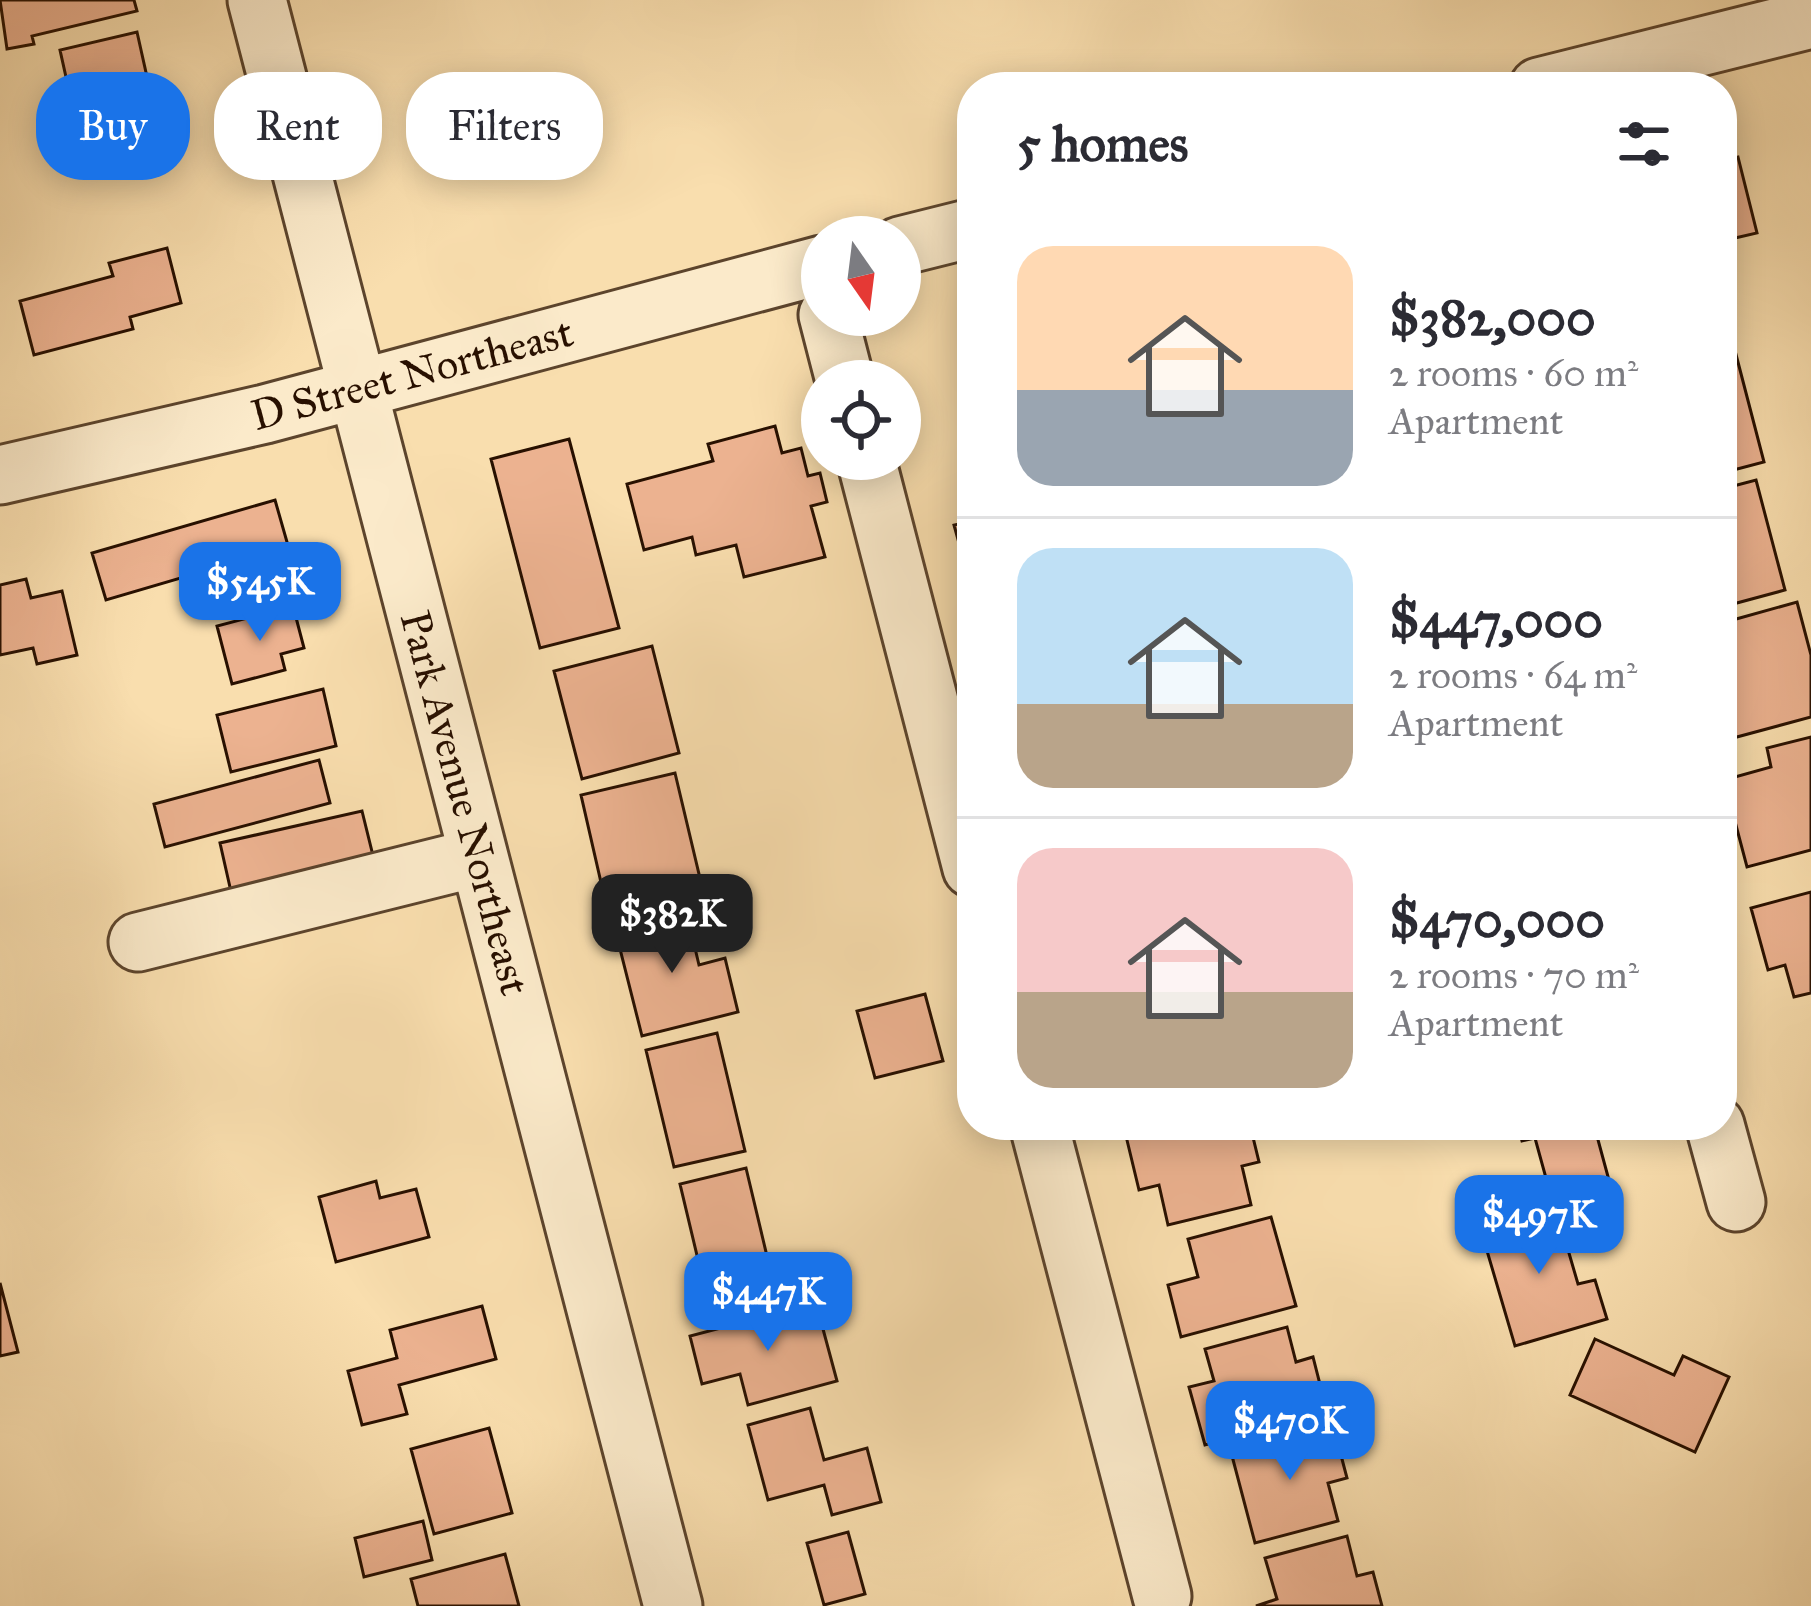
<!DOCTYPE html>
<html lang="en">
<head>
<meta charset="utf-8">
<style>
	body { margin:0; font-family:"IM FELL Great Primer",serif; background:#f2f2f3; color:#2b2b33; height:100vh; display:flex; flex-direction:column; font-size:45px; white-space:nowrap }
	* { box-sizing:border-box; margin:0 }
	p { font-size:39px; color:#7c7c81 }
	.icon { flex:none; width:66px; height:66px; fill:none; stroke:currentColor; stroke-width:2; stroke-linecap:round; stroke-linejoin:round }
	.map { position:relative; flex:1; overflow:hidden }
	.drawer { position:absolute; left:957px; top:72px; width:780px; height:1068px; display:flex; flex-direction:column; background:#fff; border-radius:48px; box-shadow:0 6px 30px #0003 }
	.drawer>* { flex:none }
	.banner { position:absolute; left:36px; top:72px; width:741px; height:108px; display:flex; gap:24px }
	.needle { width:78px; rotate:166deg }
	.controls { position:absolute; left:801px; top:216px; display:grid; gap:24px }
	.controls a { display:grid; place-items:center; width:120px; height:120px; border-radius:50%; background:#fff; box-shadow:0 6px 30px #0003; font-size:60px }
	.price { position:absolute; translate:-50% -102px; padding:0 27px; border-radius:24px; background:#1a73e8; color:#fff; font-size:39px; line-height:78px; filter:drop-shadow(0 3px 6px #0008) }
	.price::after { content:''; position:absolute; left:50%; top:72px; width:36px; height:27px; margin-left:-18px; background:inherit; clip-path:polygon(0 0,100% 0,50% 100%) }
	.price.on { background:#222; color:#fff }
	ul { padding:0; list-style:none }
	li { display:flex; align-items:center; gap:36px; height:300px; padding:0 60px }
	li+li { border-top:3px solid #e1e1e2 }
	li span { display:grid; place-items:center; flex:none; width:336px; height:240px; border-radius:36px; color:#555 }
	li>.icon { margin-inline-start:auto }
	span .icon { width:144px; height:144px; fill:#fffc; stroke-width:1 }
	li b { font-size:51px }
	h2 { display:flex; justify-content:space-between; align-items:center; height:144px; padding:0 60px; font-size:51px }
	.tag { padding:0 42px; border-radius:48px; background:#fff; box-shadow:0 6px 30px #0003; font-size:42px; line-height:108px }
	.tag.on { background:#1a73e8; color:#fff }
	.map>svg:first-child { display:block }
	.building { fill:#ecb290; stroke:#281000; stroke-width:3 }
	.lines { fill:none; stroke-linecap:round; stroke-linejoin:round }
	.minor-casing { stroke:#5c442c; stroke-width:63 }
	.minor { stroke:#fbeaca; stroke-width:57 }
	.labels { text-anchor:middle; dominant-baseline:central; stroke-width:12; stroke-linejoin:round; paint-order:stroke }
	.street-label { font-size:42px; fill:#281000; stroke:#fbeaca }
</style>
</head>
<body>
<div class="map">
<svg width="1811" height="1606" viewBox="0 0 1811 1606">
	<rect width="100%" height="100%" fill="#f9deae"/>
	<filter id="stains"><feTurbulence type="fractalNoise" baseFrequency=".00167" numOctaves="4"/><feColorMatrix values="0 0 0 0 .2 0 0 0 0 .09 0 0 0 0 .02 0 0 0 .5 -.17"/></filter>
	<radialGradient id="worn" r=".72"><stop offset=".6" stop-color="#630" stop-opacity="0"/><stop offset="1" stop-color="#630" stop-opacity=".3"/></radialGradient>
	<!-- building -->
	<path class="building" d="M0,0h134l3,11 -105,25 2,8 -27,5z
		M137,32l10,45 -77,18 -10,-45z
		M162,113l11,46 -61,15 -11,-46z
		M1738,157l19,76 -35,8v-80z
		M167,248l14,55 -51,14 3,12 -99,26 -14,-54 93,-25 -4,-13z
		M1733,343l31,119 -42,11v-127z
		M775,426l7,27 19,-5 7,28 12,-3 7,29 -16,4 14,51 -81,20 -8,-32 -40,10 -4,-18 -48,13 -17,-66 86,-23 -5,-17z
		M569,439l50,189 -79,20 -49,-189z
		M1756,480l29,110 -63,17v-118z
		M275,500l20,70 -94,27 -7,-23 -88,26 -14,-47z
		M972,521v62h-2l-16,-58z
		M26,579l5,19 31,-7 15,64 -40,9 -4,-16 -33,7v-70z
		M1797,602l14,53v62l-89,24v-118z
		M293,606l11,42 -23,6 4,16 -53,14 -15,-58z
		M652,646l27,107 -97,26 -28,-108z
		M323,689l13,57 -105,26 -14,-57z
		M1811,737v113l-64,17 -23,-87 47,-13 -4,-19z
		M319,760l11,43 -165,44 -11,-43z
		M675,773l28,118 -95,22 -27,-118z
		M362,811l15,61 -143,33 -14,-62z
		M1811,892v101l-17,4 -9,-32 -17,5 -17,-62z
		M686,910l13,55 26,-7 13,54 -96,24 -27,-107z
		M925,994l18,67 -68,17 -18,-67z
		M717,1033l28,118 -71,16 -28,-117z
		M1176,1125h74l9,37 -17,4 9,39 -83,20 -9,-40 -20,5 -13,-54z
		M1518,1125h76l16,59 -58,16 -17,-62 -13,3z
		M746,1168l25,105 -66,16 -25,-105z
		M376,1181l4,17 36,-9 13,48 -93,25 -17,-65z
		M1555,1205l23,79 17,-4 12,39 -92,27 -35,-119z
		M1271,1217l25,89 -115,31 -13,-52 30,-8 -10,-38z
		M0,1283l18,69 -18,4z
		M816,1303l21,78 -89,24 -8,-31 -38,10 -12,-48z
		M482,1306l14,53 -97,26 8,29 -45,11 -14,-54 49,-13 -7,-28z
		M1287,1327l9,35 17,-5 14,55 -122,33 -16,-58 25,-6 -9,-32z
		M1595,1339l79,36 9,-19 46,21 -34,75 -125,-57z
		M810,1408l14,52 43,-12 14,54 -49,13 -8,-30 -56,15 -20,-75z
		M1333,1425l14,53 -19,5 10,38 -83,22 -24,-91z
		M489,1428l23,85 -78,21 -23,-85z
		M423,1521l9,39 -68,17 -9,-39z
		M848,1532l17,62 -41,11 -17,-62z
		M1347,1536l10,40 16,-4 9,34h-126l21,-7 -12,-41z
		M505,1554l14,52h-101l-7,-27z"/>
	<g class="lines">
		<!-- minor casing -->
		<g class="minor-casing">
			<path id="minor" d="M257,0l416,1606
				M1539,87l272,-68
				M900,246l72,-18
				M828,315l17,66
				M866,459l106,409
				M0,475l265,-61 557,-149
				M138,942l341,-85
				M1039,1125l123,471
				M1715,1125l21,77"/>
		</g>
		<!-- minor -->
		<use href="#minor" class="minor"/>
	</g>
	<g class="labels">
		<!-- street labels -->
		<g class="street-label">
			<text transform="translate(412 374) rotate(-15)">D Street Northeast</text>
			<text transform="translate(465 803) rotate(75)">Park Avenue Northeast</text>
		</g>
	</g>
	<rect width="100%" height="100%" filter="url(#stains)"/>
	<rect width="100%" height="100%" fill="url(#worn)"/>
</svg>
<div class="controls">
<a><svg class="needle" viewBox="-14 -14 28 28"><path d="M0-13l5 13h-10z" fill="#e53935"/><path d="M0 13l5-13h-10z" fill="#7c7c81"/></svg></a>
<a><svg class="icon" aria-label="locate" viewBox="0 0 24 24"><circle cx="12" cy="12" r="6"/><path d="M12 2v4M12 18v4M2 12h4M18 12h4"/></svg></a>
</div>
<b class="price" style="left:260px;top:644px">$545K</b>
<b class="price on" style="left:672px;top:976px">$382K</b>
<b class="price" style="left:1539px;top:1277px">$497K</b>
<b class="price" style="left:768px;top:1354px">$447K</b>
<b class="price" style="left:1290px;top:1483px">$470K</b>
<div class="banner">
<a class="tag on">Buy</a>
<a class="tag">Rent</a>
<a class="tag">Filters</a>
</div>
<section class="drawer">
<h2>5 homes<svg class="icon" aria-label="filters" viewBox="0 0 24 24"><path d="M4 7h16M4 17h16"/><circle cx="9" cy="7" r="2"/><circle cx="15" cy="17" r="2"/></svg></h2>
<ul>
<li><span style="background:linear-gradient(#ffd9b3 60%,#9aa5b1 0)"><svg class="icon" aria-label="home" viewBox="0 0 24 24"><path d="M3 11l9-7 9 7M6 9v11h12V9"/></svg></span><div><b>$382,000</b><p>2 rooms · 60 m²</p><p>Apartment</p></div></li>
<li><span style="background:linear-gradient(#bfe0f5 65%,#b9a48a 0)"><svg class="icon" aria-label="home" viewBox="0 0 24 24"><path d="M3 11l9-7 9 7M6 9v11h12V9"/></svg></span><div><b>$447,000</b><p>2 rooms · 64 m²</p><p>Apartment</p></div></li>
<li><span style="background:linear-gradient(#f6c9c9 60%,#b9a48a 0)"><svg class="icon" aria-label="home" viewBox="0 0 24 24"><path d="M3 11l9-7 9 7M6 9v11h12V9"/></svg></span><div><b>$470,000</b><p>2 rooms · 70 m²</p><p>Apartment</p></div></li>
</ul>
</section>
</div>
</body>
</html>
